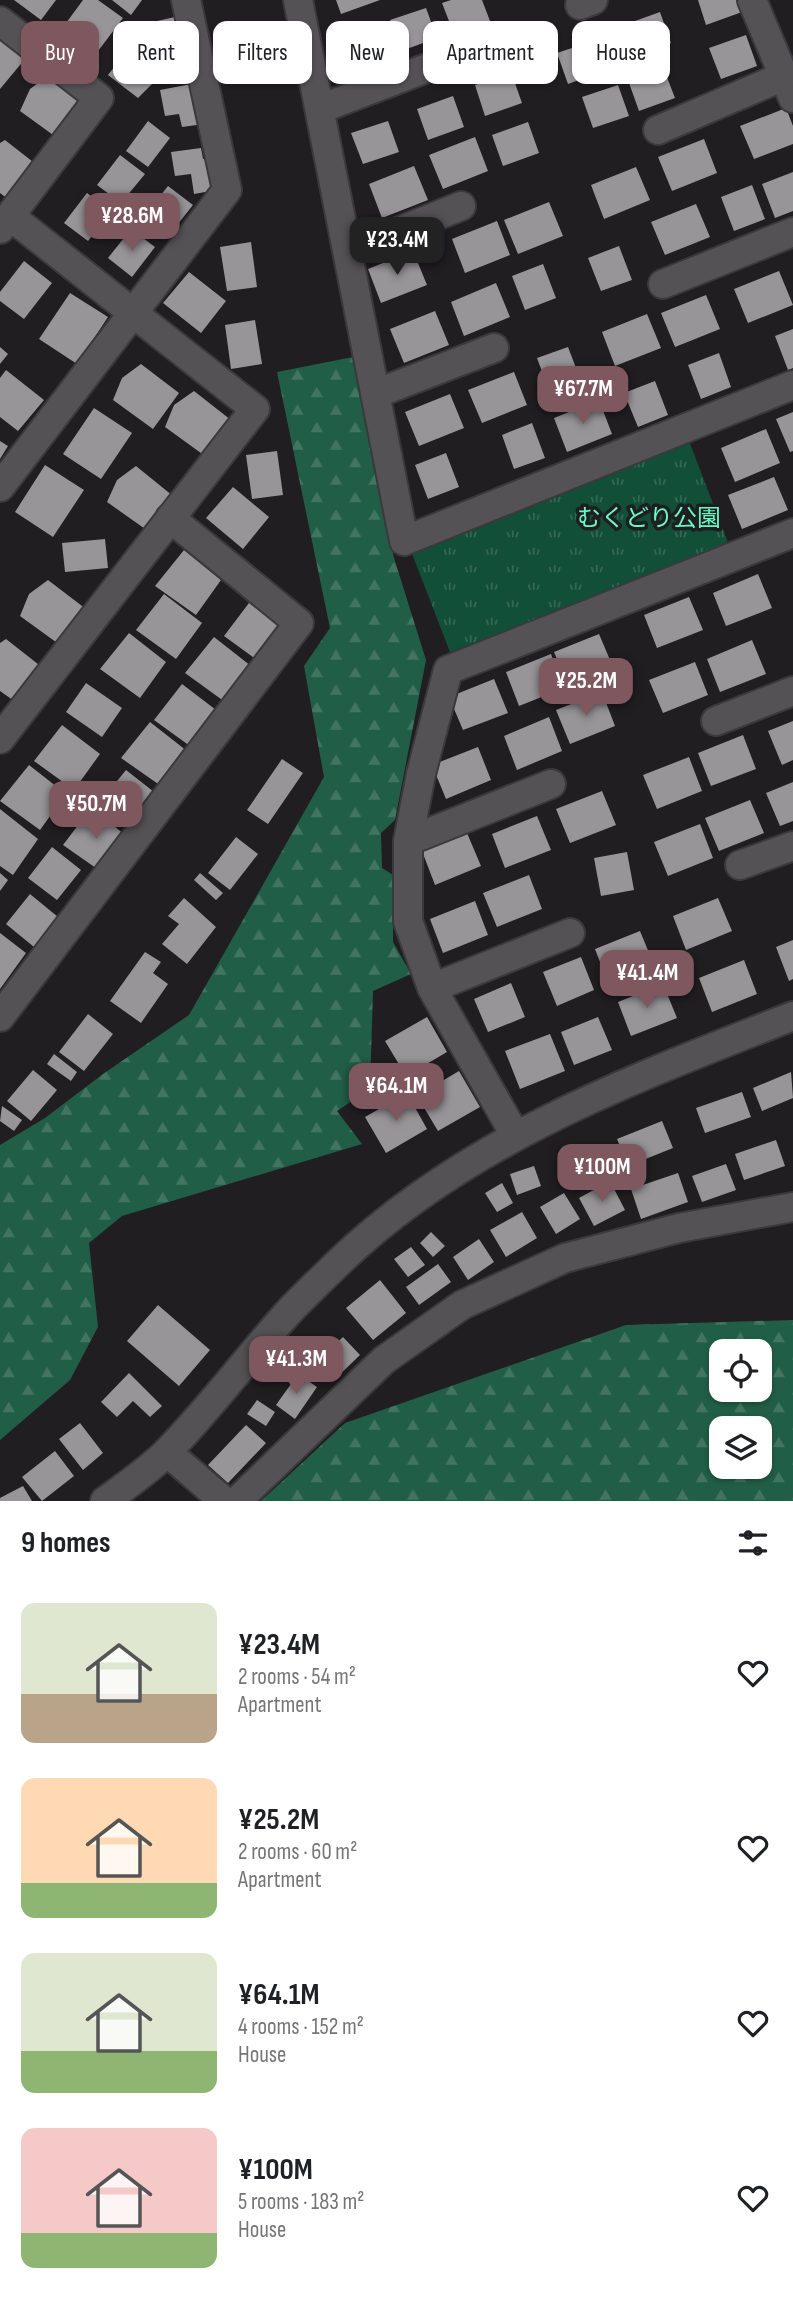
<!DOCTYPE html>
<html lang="en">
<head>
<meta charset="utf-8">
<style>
	body { margin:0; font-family:"Sofia Sans Condensed","Noto Sans JP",sans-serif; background:#f2f2f2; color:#202124; height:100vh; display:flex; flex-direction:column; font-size:26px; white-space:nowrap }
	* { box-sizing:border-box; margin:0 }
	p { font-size:23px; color:#757577 }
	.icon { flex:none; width:38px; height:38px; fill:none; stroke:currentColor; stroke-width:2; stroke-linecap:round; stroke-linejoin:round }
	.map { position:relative; height:1501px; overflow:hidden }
	.details { display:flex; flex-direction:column; background:#fff; flex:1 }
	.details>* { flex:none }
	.hud { position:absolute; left:21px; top:21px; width:752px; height:63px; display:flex; gap:14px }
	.tools { position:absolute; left:709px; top:1339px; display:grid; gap:14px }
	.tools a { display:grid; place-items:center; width:63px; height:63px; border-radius:14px; background:#fff; box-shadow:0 2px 5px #0004; font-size:35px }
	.price { position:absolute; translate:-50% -60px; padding:0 16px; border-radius:14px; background:#7f575f; color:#fff; font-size:23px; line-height:46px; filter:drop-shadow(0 2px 4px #0008) }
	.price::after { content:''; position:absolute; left:50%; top:42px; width:21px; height:16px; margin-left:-10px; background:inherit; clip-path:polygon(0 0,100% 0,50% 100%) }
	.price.on { background:#222; color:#fff }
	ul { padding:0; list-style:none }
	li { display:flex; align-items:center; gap:21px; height:175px; padding:0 21px }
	li span { display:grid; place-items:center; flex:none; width:196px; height:140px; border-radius:14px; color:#555 }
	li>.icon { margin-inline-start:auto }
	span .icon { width:84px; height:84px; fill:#fffc; stroke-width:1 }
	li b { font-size:30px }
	h2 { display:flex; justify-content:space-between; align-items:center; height:84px; padding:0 21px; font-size:30px }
	.tag { padding:0 24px; border-radius:14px; background:#fff; box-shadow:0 2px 5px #0004; font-size:24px; line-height:63px }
	.tag.on { background:#7f575f; color:#fff }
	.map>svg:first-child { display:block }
	.forest { fill:url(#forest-firs); fill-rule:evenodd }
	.park { fill:url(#park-tufts) }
	.building { fill:#989598 }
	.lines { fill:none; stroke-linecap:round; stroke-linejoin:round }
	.minor-casing { stroke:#3a393b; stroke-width:32 }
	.minor { stroke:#545255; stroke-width:28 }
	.labels { text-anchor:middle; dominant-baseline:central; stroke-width:7; stroke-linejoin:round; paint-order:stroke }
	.park-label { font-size:24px; fill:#65fbc2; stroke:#201e21 }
</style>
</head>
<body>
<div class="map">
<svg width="793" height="1501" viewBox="0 0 793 1501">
	<defs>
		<pattern id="forest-firs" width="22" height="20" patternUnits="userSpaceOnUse" patternTransform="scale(1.75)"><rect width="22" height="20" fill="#215e47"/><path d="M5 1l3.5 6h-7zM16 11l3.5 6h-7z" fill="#417562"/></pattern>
		<pattern id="park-tufts" width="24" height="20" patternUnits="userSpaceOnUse" patternTransform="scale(1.75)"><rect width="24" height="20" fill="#124f39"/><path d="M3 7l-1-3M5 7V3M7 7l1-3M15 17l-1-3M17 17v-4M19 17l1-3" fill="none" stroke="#346856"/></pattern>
	</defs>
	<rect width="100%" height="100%" fill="#201e21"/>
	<!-- forest -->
	<path class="forest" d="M353,357l41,201 32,102 -31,160 -14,13 1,35 11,7v67l18,32 -38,17 -3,98 -33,22 25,33 -240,72 -33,27 9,84 -28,53 -70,60v-295l45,-27 58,-44 86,-59 135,-238 -20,-111 26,-38 -53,-256z
		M793,1320v181h-532l84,-78 281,-98zM721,1351h39v39h-39zM721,1428h39v38h-39z"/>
	<!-- park -->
	<path class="park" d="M689,441l41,107 -280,104 -39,-101z"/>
	<!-- building -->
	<path class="building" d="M14,0h42l-15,20z
		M83,0h15l25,18 -31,41 -34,-25z
		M112,0h30l-11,15z
		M336,0h44l-39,14z
		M451,0h31l8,21 -36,13 -12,-31z
		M698,0h40l4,12 -36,13z
		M426,8l11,30 -36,13 -11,-31z
		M660,12l11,31 -36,13 -11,-31z
		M184,15l9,44 -35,8 -10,-44z
		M746,35l11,31 -36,13 -12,-31z
		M0,39l25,20 -25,30z
		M373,39l11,31 -36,13 -11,-31z
		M593,41l11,30 -36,13 -11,-31z
		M133,43l15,8 12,25 -22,22 -30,-23z
		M663,67l12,31 -36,13 -11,-31z
		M511,72l11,31 -37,13 -10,-31z
		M49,75l37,29 -26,36 -40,-29 10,-22z
		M197,83l7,41 -22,3 -3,-13 -14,2 -5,-26z
		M618,85l11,31 -36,12 -11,-31z
		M453,96l11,31 -36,13 -11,-31z
		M786,108l7,18v18l-39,15 -14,-33z
		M148,121l22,17 -22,29 -22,-16z
		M388,121l11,31 -36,12 -12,-31z
		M528,122l11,31 -36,13 -11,-31z
		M475,137l13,34 -45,18 -14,-34z
		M704,139l13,34 -45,18 -14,-34z
		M5,140l37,29 -26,36 -16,-12v-50z
		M201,148l2,11 14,-2 5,32 -28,5 -3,-20 -16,2 -4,-24z
		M120,155l25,19 -24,29 -24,-18z
		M414,166l14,34 -46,18 -13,-34z
		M636,167l14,33 -46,19 -13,-34z
		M793,172v39l-18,7 -13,-34z
		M752,185l13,34 -31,12 -13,-34z
		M168,186l25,19 -23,29 -25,-19z
		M87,193l24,19 -23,29 -24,-18z
		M549,202l14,34 -45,18 -14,-34z
		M696,204l14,33 -45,18 -14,-33z
		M497,221l13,34 -45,18 -13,-34z
		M131,229l24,18 -23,30 -24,-19z
		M251,242l6,45 -30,4 -7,-44z
		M619,246l13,34 -31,11 -13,-33z
		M413,251l14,34 -46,18 -13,-34z
		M24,261l28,22 -28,36 -24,-18v-9z
		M543,264l13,34 -31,12 -13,-34z
		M779,271l14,34 -45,18 -14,-34z
		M189,272l37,29 -25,32 -38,-30z
		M496,283l14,34 -46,19 -13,-34z
		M70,293l38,24 -31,47 -38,-25z
		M706,295l14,34 -45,18 -14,-34z
		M435,311l14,34 -45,18 -14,-34z
		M647,314l14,34 -46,18 -13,-34z
		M255,320l7,44 -31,5 -6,-44z
		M793,329v39l-5,2 -13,-34z
		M0,347l8,7 -8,10z
		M568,347l13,34 -31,12 -13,-35z
		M719,353l12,34 -30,12 -13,-34z
		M141,364l38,29 -26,36 -40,-29 9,-22z
		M6,370l38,30 -26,31 -18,-14v-39z
		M514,372l13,33 -45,18 -14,-33z
		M655,381l13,34 -30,12 -14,-34z
		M194,391l37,29 -26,36 -40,-29 9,-22z
		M450,394l14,34 -45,18 -14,-34z
		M599,400l13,34 -45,18 -13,-34z
		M94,408l38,25 -31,46 -38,-25z
		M793,412v39l-3,1 -14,-33z
		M532,423l13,35 -31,11 -12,-34z
		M766,429l14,34 -45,19 -14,-34z
		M0,441l8,5 -8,13z
		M277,451l6,44 -31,4 -6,-44z
		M446,453l13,34 -31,12 -13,-34z
		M45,465l39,25 -31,47 -38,-25z
		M136,466l37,30 -25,35 -41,-29 10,-22z
		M774,477l14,33 -46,19 -14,-34z
		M233,487l36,30 -26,32 -37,-31z
		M105,539l3,29 -43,4 -3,-29z
		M184,550l37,30 -25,35 -41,-29z
		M758,574l14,34 -46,18 -13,-33z
		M48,580l38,29 -26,36 -40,-29 9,-22z
		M164,594l38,29 -26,36 -40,-29z
		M689,597l14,33 -46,18 -13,-33z
		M252,599l38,30 -26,36 -40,-29z
		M129,633l37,29 -26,36 -40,-29z
		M599,634l14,33 -45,19 -14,-34z
		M214,637l37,29 -26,36 -40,-29z
		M6,639l37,29 -26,35 -17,-12v-48z
		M752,640l14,34 -46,18 -13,-33z
		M551,654l13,34 -45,18 -13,-34z
		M695,662l13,33 -45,18 -14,-33z
		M494,679l14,34 -45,17 -14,-33z
		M86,683l36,25 -20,29 -36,-25z
		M182,684l38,29 -26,36 -40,-29z
		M602,692l13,34 -45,18 -14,-34z
		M549,717l13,34 -45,19 -13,-34z
		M793,721v39l-11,5 -14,-34z
		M150,722l37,29 -26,35 -40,-28z
		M62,725l38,29 -26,36 -40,-29z
		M743,735l13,34 -45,17 -13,-33z
		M478,747l13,33 -45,19 -14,-34z
		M689,757l13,34 -45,18 -14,-34z
		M282,759l21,14 -35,51 -21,-14z
		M29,765l37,29 -26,36 -40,-29z
		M126,770l37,29 -25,36 -41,-29z
		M793,782v39l-13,5 -14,-33z
		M602,791l14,34 -46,18 -14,-34z
		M750,800l14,33 -45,18 -14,-33z
		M91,808l38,30 -26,35 -40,-28z
		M0,809l38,30 -25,36 -13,-9z
		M537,816l14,34 -46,18 -13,-34z
		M700,824l13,34 -45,18 -14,-34z
		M467,833l14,33 -46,19 -13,-34z
		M236,837l22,17 -28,36 -22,-17z
		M52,847l29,23 -24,30 -29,-22z
		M627,852l7,38 -33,6 -7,-38z
		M0,873l8,7 -8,11z
		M200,873l23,20 -7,7 -22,-20z
		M529,875l13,34 -45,18 -14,-34z
		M30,894l28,23 -24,30 -28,-23z
		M184,898l32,29 -29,37 -25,-20 17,-20 -11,-8z
		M718,898l14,33 -46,19 -13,-34z
		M475,901l13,34 -45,18 -13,-34z
		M640,931l14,34 -46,18 -13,-34z
		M0,933l26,20 -26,36z
		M793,940v39l-4,2 -13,-34z
		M145,952l16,10 -8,11 15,11 -27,39 -31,-22z
		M581,957l13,33 -37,16 -14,-34z
		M744,960l13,34 -45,18 -13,-34z
		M511,983l14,34 -37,15 -14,-33z
		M663,984l14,34 -46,18 -13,-34z
		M88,1014l25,20 -29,37 -25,-19z
		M427,1017l20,35 -41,24 -21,-35z
		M598,1017l14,33 -38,15 -13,-33z
		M550,1034l15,37 -45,18 -15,-38z
		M54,1054l23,18 -6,9 -24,-17z
		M33,1070l24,20 -26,31 -24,-20z
		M459,1071l21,36 -42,24 -21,-35z
		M791,1072l2,26 -31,13 -9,-23z
		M742,1092l9,25 -46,16 -9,-25z
		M407,1093l20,36 -41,24 -21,-36z
		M2,1106l20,14 -8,11 -14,-10z
		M662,1121l11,27 -45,18 -11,-27z
		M776,1140l9,26 -41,14 -9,-26z
		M726,1164l10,26 -34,12 -10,-26z
		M534,1166l7,20 -24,9 -7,-21z
		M678,1173l10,29 -47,17 -10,-30z
		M610,1181l15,29 -31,16 -15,-28z
		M502,1183l11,20 -16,9 -12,-19z
		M564,1193l16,26 -24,15 -16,-27z
		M522,1212l15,26 -31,19 -16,-27z
		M431,1232l14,14 -12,11 -13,-14z
		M479,1239l15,23 -26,18 -15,-23z
		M411,1247l14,18 -17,12 -14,-18z
		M438,1264l13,18 -32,23 -13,-18z
		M380,1280l26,33 -33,27 -27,-32z
		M158,1305l52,45 -31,36 -52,-45z
		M343,1337l17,18 -28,27 -18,-18z
		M129,1373l33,33 -12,11 -17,-16 -16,16 -16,-15z
		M298,1374l19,13 -22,32 -19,-14z
		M257,1400l18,12 -9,14 -19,-12z
		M80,1423l23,30 -20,17 -24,-31z
		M246,1425l20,18 -38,40 -20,-18z
		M55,1451l19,25 -32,25 -20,-24z
		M23,1486l9,15h-32v-3z"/>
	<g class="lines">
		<!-- minor casing -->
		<g class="minor-casing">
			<path id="minor" d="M298,0l106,541 389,-156
				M752,0l41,98
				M580,5l13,-5
				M0,21l99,77 -99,131
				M320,109l107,-41
				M658,130l126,-54
				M348,252l113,-46
				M663,284l130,-52
				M375,394l119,-46
				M0,487l227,-297 -41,-190
				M716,721l77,-30
				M0,739l255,-330 -245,-193
				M408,841l143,-57
				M740,865l53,-19
				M432,988l138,-55
				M0,1017l299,-394 -129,-105
				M515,1135l-83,-147 -24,-67v-80l13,-67 27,-104 345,-137
				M167,1452l57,49
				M105,1501c21,-15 44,-31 62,-49 42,-43 78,-91 118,-136 16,-18 35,-35 52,-52 129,-124 293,-184 456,-248
				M237,1501l147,-141 78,-55 103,-47 114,-30 114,-21"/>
		</g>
		<!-- minor -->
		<use href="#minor" class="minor"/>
	</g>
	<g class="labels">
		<!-- park labels -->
		<g class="park-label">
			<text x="649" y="518">むくどり公園</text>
		</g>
	</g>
</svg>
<div class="tools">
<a><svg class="icon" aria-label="locate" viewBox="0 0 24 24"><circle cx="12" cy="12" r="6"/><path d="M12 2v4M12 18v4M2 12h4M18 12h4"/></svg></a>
<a><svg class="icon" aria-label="layers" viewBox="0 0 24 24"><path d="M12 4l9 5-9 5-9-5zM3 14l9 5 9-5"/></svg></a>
</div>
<b class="price" style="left:132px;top:253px">¥28.6M</b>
<b class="price on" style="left:397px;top:277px">¥23.4M</b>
<b class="price" style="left:583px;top:426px">¥67.7M</b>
<b class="price" style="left:586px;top:718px">¥25.2M</b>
<b class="price" style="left:96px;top:841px">¥50.7M</b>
<b class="price" style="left:647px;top:1010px">¥41.4M</b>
<b class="price" style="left:396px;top:1123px">¥64.1M</b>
<b class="price" style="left:602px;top:1204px">¥100M</b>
<b class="price" style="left:296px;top:1396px">¥41.3M</b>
<div class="hud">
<a class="tag on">Buy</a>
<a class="tag">Rent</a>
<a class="tag">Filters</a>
<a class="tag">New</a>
<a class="tag">Apartment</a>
<a class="tag">House</a>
</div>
</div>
<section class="details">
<h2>9 homes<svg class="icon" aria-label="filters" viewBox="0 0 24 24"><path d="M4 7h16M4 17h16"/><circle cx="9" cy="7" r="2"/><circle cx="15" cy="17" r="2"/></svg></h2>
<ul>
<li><span style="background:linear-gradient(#dfe7d0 65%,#b9a48a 0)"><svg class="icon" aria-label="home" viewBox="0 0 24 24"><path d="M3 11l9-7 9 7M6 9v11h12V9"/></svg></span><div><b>¥23.4M</b><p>2 rooms · 54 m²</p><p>Apartment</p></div><svg class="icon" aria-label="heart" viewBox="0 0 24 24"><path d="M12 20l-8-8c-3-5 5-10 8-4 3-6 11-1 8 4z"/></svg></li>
<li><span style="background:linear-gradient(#ffd9b3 75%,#8fb573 0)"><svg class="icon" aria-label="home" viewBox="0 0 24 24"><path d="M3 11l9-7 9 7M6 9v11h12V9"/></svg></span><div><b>¥25.2M</b><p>2 rooms · 60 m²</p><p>Apartment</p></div><svg class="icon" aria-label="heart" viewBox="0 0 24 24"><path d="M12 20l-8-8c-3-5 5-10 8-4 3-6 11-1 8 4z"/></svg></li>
<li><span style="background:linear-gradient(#dfe7d0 70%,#8fb573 0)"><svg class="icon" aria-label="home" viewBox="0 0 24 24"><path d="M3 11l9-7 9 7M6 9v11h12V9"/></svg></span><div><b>¥64.1M</b><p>4 rooms · 152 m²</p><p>House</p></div><svg class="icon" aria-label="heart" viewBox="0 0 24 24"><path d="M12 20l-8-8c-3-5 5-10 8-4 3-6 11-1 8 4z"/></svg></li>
<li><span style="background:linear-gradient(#f6c9c9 75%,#8fb573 0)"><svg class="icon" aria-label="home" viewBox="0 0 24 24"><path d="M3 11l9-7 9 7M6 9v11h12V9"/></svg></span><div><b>¥100M</b><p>5 rooms · 183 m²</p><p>House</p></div><svg class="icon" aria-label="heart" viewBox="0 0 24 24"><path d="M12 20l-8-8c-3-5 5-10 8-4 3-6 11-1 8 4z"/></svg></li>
</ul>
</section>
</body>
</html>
